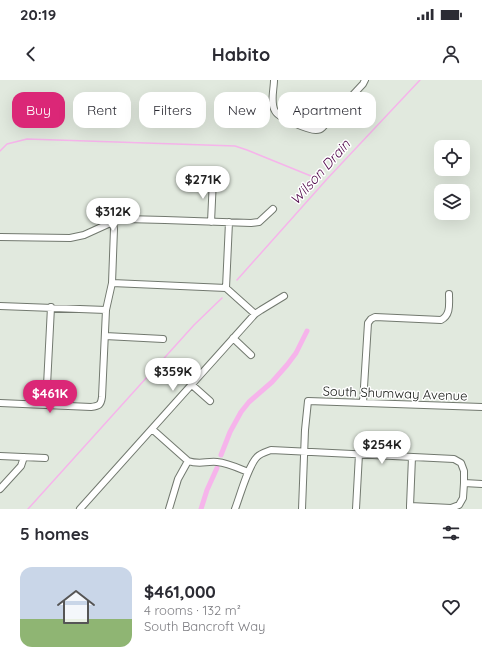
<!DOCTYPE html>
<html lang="en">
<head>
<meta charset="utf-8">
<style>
	body { margin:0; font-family:Quicksand,sans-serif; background:#f2f2f3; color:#2b2b33; height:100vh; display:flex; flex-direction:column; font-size:15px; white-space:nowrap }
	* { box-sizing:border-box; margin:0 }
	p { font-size:13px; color:#7c7c81 }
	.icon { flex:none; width:22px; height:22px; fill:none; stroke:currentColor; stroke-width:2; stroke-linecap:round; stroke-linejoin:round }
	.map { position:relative; height:429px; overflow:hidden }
	.drawer { display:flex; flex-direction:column; background:#fff; flex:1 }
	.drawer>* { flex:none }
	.top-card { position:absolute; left:12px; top:12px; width:458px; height:36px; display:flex; gap:8px }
	.buttons { position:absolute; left:434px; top:60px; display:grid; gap:8px }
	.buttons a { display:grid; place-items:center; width:36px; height:36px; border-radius:8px; background:#fff; box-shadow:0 4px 16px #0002; font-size:20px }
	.price { position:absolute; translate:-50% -34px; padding:0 9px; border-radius:14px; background:#fff; color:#222; font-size:13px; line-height:26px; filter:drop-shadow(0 1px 2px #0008) }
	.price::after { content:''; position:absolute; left:50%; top:24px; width:12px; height:9px; margin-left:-6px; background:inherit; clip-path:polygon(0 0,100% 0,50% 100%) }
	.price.on { background:#db2777; color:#fff }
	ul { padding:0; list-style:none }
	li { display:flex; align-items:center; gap:12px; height:100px; padding:0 20px }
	li span { display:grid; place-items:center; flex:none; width:112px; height:80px; border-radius:12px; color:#555 }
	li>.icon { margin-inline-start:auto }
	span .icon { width:48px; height:48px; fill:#fffc; stroke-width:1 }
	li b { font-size:17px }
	h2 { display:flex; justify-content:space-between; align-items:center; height:48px; padding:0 20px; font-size:17px }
	.pill { padding:0 14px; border-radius:12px; background:#fff; box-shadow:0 4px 16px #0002; font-size:14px; line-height:36px }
	.pill.on { background:#db2777; color:#fff }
	.status { display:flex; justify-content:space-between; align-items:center; height:28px; padding:0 20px; background:#fff; direction:ltr }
	.status svg { height:11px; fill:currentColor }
	header { display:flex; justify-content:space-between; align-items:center; height:52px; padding:0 20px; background:#fff; font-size:18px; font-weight:700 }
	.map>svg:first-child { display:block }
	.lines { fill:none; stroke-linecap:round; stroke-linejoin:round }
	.stream { stroke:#f6b4eb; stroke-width:1.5 }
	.canal { stroke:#f6b4eb; stroke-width:5 }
	.minor-casing { stroke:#72796f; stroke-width:8 }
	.minor { stroke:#fff; stroke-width:6 }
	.labels { text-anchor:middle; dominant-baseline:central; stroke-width:3; stroke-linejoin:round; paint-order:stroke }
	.street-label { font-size:13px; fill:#131612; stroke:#fff }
	.water-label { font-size:14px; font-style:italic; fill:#4f0649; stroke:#fff }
</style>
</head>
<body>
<div class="status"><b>20:19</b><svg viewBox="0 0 49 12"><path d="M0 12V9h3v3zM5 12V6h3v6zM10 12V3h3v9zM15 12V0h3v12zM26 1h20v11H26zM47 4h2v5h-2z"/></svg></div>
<header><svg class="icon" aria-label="back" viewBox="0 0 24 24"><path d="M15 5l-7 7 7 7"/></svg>Habito<svg class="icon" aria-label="person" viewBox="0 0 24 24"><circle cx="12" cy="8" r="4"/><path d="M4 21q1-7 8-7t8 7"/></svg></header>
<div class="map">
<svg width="482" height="429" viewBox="0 0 482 429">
	<rect width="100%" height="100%" fill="#e1e9de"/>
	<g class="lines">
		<!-- stream -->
		<path class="stream" d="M0,71l7,-7 20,-5 208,7 12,4 64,26 5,1
			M237,200l74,-83 16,-18 93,-99
			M28,429l166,-184 28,-27"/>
		<!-- canal -->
		<path class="canal" d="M221,375l9,-23 11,-20 8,-10 23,-20 15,-17 9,-12 11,-22
			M201,429l6,-19 10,-22"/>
		<!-- minor casing -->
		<g class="minor-casing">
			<path id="minor" d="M274,0c0,9 -4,23 1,31 3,7 34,19 41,19 2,0 5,-1 6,-2l41,-44 2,-4
				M211,142l2,-43
				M0,157l70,1 14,-3 33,-15 8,-1 40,1 86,3 8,-1 14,-13
				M112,203l114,5 29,26
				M226,208l3,-66
				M0,226l106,4
				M105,256l58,3
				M233,258l18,17
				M192,305l18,16
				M0,323l91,4c8,-1 10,-2 11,-10l4,-87 6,-27 2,-54 -1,-7
				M363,323l5,-80 3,-4 4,-2 66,3c10,-5 8,-16 8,-26
				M46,325l5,-98
				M152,349l36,32c12,4 18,0 29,1 11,1 21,6 31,10
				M0,376l45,2
				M0,409l21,-23 3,-9
				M410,426l2,-49
				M80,429l175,-195 6,-4 23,-14
				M169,429l9,-30 10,-18
				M235,429c5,-13 13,-43 22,-52 4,-4 9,-5 14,-7l183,9 7,4 3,8v12l18,1
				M302,429l3,-79 3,-29 174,6
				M356,429l3,-55
				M410,429v-3l41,2 8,-3 4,-7 1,-15"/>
		</g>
		<!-- minor -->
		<use href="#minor" class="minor"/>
	</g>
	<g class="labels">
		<!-- street labels -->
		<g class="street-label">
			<text transform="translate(395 313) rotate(2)">South Shumway Avenue</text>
		</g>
		<!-- water labels -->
		<g class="water-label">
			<text transform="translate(320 92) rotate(-48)">Wilson Drain</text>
		</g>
	</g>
</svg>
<div class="buttons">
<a><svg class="icon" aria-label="locate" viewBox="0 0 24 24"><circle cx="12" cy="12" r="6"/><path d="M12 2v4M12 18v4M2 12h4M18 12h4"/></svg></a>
<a><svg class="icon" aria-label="layers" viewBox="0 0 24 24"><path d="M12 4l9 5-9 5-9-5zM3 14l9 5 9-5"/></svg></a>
</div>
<b class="price" style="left:203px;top:120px">$271K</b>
<b class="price" style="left:113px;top:152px">$312K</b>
<b class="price" style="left:173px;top:312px">$359K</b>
<b class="price on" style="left:50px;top:334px">$461K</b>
<b class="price" style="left:382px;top:385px">$254K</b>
<div class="top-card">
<a class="pill on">Buy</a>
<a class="pill">Rent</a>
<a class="pill">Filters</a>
<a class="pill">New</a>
<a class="pill">Apartment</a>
</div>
</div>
<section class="drawer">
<h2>5 homes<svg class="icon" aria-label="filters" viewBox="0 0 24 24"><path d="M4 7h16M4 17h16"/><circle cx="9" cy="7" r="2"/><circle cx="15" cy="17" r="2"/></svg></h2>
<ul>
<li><span style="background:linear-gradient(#c9d6e8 65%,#8fb573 0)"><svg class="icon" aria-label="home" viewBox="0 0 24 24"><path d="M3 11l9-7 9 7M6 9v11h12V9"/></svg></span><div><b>$461,000</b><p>4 rooms · 132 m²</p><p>South Bancroft Way</p></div><svg class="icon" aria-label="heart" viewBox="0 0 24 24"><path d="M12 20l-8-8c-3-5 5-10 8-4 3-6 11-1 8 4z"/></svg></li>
</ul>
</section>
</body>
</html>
